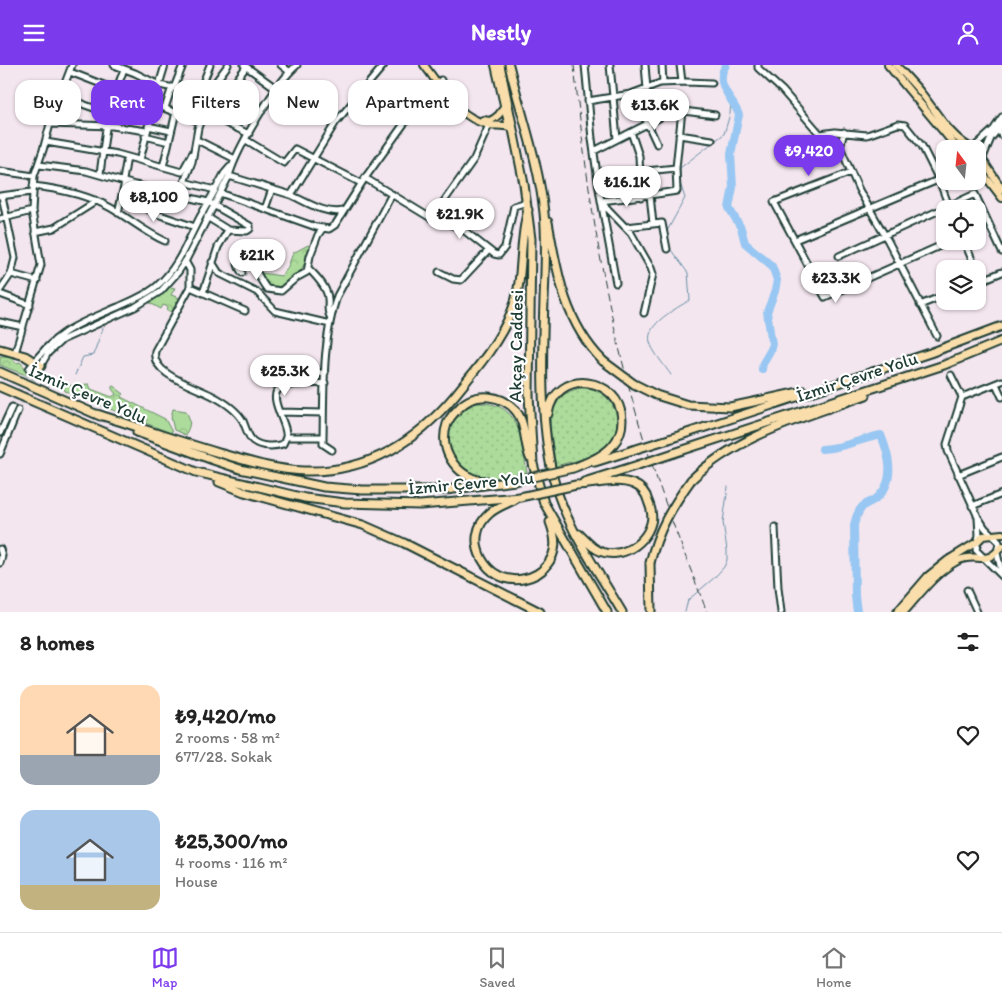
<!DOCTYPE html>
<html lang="en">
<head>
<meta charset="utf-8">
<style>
	body { margin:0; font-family:Itim,sans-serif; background:#f2f2f2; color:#222; height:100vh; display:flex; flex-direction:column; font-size:19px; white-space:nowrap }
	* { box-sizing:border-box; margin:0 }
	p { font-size:16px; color:#767676 }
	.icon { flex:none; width:28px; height:28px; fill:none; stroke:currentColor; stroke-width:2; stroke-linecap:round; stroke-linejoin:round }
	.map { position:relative; height:547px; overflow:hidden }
	.details { display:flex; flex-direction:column; background:#fff; flex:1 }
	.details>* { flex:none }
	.banner { position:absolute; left:15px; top:15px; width:500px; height:45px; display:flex; gap:10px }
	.needle { width:32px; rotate:345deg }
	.controls { position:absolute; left:936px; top:75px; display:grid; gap:10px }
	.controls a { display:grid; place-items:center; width:50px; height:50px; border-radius:10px; background:#fff; box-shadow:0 1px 4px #0004; font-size:25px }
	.price { position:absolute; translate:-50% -42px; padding:0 11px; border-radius:18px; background:#fff; color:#222; font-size:16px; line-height:32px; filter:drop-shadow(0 1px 2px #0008) }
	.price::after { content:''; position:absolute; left:50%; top:30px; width:15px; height:11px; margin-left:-8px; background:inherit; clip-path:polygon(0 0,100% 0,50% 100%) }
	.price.active { background:#7c3aed; color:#fff }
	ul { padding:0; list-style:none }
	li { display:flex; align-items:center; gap:15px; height:125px; padding:0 20px }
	li span { display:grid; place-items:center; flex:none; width:140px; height:100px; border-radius:15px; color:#555 }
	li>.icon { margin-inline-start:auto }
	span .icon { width:60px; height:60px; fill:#fffc; stroke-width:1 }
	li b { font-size:21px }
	h2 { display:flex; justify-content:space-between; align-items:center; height:60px; padding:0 20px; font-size:21px }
	.pill { padding:0 18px; border-radius:15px; background:#fff; box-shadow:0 1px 4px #0004; font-size:18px; line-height:45px }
	.pill.active { background:#7c3aed; color:#fff }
	header { display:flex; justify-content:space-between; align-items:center; height:65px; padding:0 20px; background:#7c3aed; color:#fff; font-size:22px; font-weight:800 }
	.menu { display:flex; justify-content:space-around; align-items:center; height:70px; border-top:1px solid #e0e0e0; background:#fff; font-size:14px; color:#767676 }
	.menu a { display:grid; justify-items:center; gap:2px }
	.menu .active { color:#7c3aed }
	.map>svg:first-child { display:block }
	.green { fill:url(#green-dots); stroke:#668c68 }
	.forest { fill:url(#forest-crowns); stroke:#668c68 }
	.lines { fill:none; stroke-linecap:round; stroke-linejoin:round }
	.stream { stroke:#6790a6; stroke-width:1 }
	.river { stroke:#97c7f2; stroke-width:8 }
	.minor-tunnel { stroke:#c9c4ca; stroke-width:5; stroke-dasharray:5 2.5; stroke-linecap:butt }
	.minor-casing { stroke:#1f3d34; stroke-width:9 }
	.major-casing { stroke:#1f3d34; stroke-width:10 }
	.highway-casing { stroke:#1f3d34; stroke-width:11 }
	.minor { stroke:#fff; stroke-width:5 }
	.major { stroke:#f9deab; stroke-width:6 }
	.highway { stroke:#f9deab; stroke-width:7 }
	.rail { stroke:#1f3d34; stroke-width:1; stroke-dasharray:8 4; stroke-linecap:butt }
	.highway-bridge-casing { stroke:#1f3d34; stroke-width:11; stroke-linecap:butt }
	.highway-bridge { stroke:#f9deab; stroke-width:7 }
	.labels { text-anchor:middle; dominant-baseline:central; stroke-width:4.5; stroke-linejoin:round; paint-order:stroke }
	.street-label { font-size:18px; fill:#1f3d34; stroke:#fff }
</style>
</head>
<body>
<header><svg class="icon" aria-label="menu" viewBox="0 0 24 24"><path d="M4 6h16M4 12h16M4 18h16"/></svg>Nestly<svg class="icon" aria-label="person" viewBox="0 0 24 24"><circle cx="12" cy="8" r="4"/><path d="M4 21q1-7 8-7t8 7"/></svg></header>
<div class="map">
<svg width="1002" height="547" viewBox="0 0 1002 547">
	<defs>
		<pattern id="green-dots" width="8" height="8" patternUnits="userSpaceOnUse" patternTransform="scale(1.25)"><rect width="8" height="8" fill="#acdb9b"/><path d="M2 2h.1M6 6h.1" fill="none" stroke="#94bd86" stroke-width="1.8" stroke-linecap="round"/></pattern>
		<pattern id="forest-crowns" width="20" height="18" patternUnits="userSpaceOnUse" patternTransform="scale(1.25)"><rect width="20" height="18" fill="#acdb9b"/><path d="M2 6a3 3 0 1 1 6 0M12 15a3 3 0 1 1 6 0" fill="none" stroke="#94bd86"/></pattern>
	</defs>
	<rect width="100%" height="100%" fill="#f4e6ef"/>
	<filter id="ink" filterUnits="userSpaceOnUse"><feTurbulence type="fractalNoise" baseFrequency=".02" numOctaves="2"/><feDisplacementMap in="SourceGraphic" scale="10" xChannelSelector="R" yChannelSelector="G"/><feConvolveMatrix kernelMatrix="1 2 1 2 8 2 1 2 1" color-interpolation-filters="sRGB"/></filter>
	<g filter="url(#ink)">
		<!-- green -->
		<path class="green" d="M580,323c8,0 16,1 22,6 18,12 21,39 4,53 -12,12 -34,14 -50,19 -2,-8 -2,-16 -4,-24 -4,-28 -3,-46 28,-54z
			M477,338c45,-1 43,35 50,69 -13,3 -28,7 -42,5 -44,-5 -52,-57 -8,-74z"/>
		<!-- forest -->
		<path class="forest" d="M308,180l5,3 -13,24 -19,19 -14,-3 -8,-12 3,-3 19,3 6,-7 6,-16z
			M170,222l5,1 -4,7 12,4 -9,14 -7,-3 1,-3 -5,-2 -2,4 -11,-6z
			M0,291h11l5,7 4,-1 7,8 10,5 -1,4 -36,-14z
			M89,319l2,5 21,8 4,-3 -4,-5v-4l12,9 -3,3 44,22 8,15 -108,-43 -2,-5z
			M173,344l13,2c5,9 5,15 -1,24l-11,-5 -3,-13z"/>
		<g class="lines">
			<!-- stream -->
			<path class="stream" d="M666,168l19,-35 -5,-15v-15l44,-34 6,-20 1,-13
				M668,181l20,27 2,27c-13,8 -45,24 -40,42 2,9 15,24 21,33
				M75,310l8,-18 10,-2 10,-27
				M685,547l3,-12 26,-22 10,-11 3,-7v-10l-4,-28 5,-35"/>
			<!-- river -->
			<path class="river" d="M726,0c-13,19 7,33 13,50l-8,39 2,33 -4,21 12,20 4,15 27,23 5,14 -2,11 -8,21 5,32 -2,7 -7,12 -1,6
				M822,384c23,-1 38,-10 59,-14 8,20 15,45 -3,62 -3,3 -6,4 -10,6 -9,4 -12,13 -14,22l1,71 2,16"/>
			<!-- minor-tunnel -->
			<path class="minor-tunnel" d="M937,271l14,39
				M12,342l17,-38
				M18,345l19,-38"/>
			<!-- minor casing -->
			<g class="minor-casing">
				<path id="minor" d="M114,0l21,8 24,12 15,3 33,16
					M244,0l33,24
					M281,0l9,7
					M585,0l7,74 8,56 16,88
					M610,0l7,74
					M645,0l2,24
					M662,0l1,18
					M680,0l2,17
					M758,0v3l24,22 38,44 15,-2 32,3 31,-11 7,1 17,21 17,34 11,29
					M70,7l130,50
					M159,20l6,-20
					M174,23l9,-23
					M212,26l50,20
					M62,28l23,12 23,8 43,4 4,-13
					M634,29l23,50
					M225,31l21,-29
					M197,33l13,-33
					M588,36l43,-7 29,-11 27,-1 25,1
					M165,43l7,-21
					M204,48l45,21
					M50,59l62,2 35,5
					M148,61l23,5
					M998,64l4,7
					M631,67l8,24 2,41
					M844,67l-4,15 19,43 29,51 49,95
					M679,70l33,5
					M145,71l24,6
					M197,75l38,19
					M246,75l38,23 11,-14 66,34
					M46,77l71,12 65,18 10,-18
					M972,84l22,-20 8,-12
					M594,86l65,-33 9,-9 47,6
					M140,95l11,-43
					M39,100l47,6 49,14 73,17 42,24v3l-3,2 -19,-1 -10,17 -15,46
					M978,100l4,-5 9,-22 11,-13
					M163,102l13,-55
					M0,106l34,5
					M851,107l-77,30 51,95 126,-56
					M100,109l8,-61 16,-44
					M229,111l62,19 45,-73 48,-57
					M597,111l79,-8
					M365,113l64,39 32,11 33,26 5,1 6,-8 9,-41 13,-4
					M123,115l4,-23
					M184,117l31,8
					M33,121c27,3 55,9 78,22 19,11 34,24 54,33
					M220,128l96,34 13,2 6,-4 30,-47 59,-82 17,-16
					M291,130c15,7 35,20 52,16
					M0,131l32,-4
					M182,131l2,-14 8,-20 6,-34 16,-44 14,-19
					M122,132l38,18 35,12
					M601,136l49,-6
					M601,137l30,31 20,35 2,6 -9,39
					M265,144l7,-20
					M118,148l7,-31
					M207,152l21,13
					M432,153l42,-59 15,-34
					M0,154l32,-8
					M653,159l9,-1 5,26
					M626,162l27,-3 -3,-29 27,-4 -1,-23 6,-58
					M35,167l19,-4 38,-24 3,-4
					M795,175l150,-63
					M964,176l12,28
					M839,191l136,-62 27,58
					M185,196l5,9v17l-35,64c-5,23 39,35 56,44 12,6 25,14 32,26 3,7 5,16 10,20 8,6 21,6 30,3 1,-2 2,-4 3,-7 3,-12 -22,-43 -4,-50 12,-4 29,-3 43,-4
					M212,197l7,11 38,19 18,19 55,13
					M309,204c7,7 19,19 19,30 1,7 -2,12 3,19
					M439,207l14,7 8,1 28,-30
					M242,208c-3,-5 -6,-9 -2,-15l4,-1c10,5 15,23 23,32l14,2 15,-13 11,-6 3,-16 8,-21 5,-7
					M11,209l26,7
					M978,217l24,-10
					M190,222l55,24
					M0,225l11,-16 4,-16 -13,-62
					M0,229l30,11
					M920,240l25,-10
					M0,257l23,5
					M15,288l26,-88 -9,-54 2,-35 9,-26 9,-33 20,-52
					M29,304c26,-38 49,-45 89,-62 13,-6 29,-12 40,-22 20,-17 30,-45 42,-68 8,-14 16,-28 24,-43l6,-7
					M37,307l11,-19 14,-13 73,-33 26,-16 17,-19 8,-12 43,-84c8,-28 46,-92 68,-111
					M295,308h30
					M951,310l11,22 -15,47 1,7 30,66 7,11 14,14 -2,11 5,21
					M996,319l6,13
					M962,332l40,-16
					M280,347l43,1
					M0,368l12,-26
					M286,372h37
					M332,385l-9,-6v-7c1,-46 -1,-97 14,-141l55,-102
					M0,389l18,-44
					M958,410l44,-18
					M972,441l30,-12
					M978,453l1,17 -3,15 26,26
					M775,462l3,61 3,24
					M0,484l2,7 -2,7
					M967,525l10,22"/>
			</g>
			<!-- major casing -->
			<g class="major-casing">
				<path id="major" d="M424,0c18,23 34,54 66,60 6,1 13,0 19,2
					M495,0l14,62
					M888,0l70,84
					M896,0c9,10 18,19 26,29 16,20 28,43 51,55
					M483,55l7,1c7,-4 11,-7 14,-15
					M978,88l24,36
					M978,106l11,10 13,17
					M897,547l31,-36 20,-16 29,-18 6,-6 19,-2
					M904,547c16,-18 32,-40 53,-51 21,-10 28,7 45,-15"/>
			</g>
			<!-- highway casing -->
			<g class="highway-casing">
				<path id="highway" d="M500,0l24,119 7,55 -2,156 4,69 11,39 63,109
					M509,0c12,49 30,98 35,148 3,28 1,58 0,87 -2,58 -4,120 9,177 12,49 44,92 69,135
					M548,157c9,51 17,101 55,139
					M0,284l25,7 16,10
					M0,307l100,44
					M0,322l196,85 109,26 40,5 75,2 100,-8
					M656,330l32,10 42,2 74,-16
					M97,349c41,13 81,27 122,39 28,8 56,17 85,18 64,2 112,-29 152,-77 21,-26 42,-50 55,-81 14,-33 7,-69 17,-103
					M548,349c7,-47 73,-38 74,6 0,9 -3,18 -9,25 -10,12 -26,17 -40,23
					M137,367l76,28 27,9 84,18 38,3h84l69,-9
					M669,374l261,-86 72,-27
					M674,388l270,-88 58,-24
					M595,397l38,-12
					M691,415c47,-46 115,-63 175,-85
					M487,416c-27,0 -50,-29 -40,-57 2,-6 7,-11 11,-15 8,-9 19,-13 31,-12 10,1 20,5 27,14 10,12 8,32 14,47
					M219,417l25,10 119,33 41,18 136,69
					M584,417l54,-17
					M576,420c19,0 40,-8 57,-1 8,3 13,9 15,17 3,7 5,15 3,22 -6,24 -37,40 -58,24 -5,-4 -10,-9 -14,-13
					M514,435c-8,4 -17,7 -24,13 -30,25 -4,73 33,66 10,-2 18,-6 23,-13 12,-14 10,-28 4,-44
					M650,498l1,49"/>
			</g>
			<!-- minor -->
			<use href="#minor" class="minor"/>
			<!-- major -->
			<use href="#major" class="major"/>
			<!-- highway -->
			<use href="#highway" class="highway"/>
			<!-- rail -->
			<path class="rail" d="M574,0c12,118 30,237 63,351 19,67 45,131 70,196"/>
			<!-- highway-bridge casing -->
			<g class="highway-bridge-casing">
				<path id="highway-bridge" d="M603,296l31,23 22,11
					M633,385l36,-11
					M638,400l36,-12
					M515,416l58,-13
					M520,432l56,-12
					M650,498c8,-33 21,-55 41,-83"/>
			</g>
			<!-- highway-bridge -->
			<use href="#highway-bridge" class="highway-bridge"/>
		</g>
	</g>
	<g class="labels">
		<!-- street labels -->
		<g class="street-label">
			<text transform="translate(516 281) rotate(-89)">Akçay Caddesi</text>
			<text transform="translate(857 312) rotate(-18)">İzmir Çevre Yolu</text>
			<text transform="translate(88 329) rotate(23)">İzmir Çevre Yolu</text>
			<text transform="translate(471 418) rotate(-5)">İzmir Çevre Yolu</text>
		</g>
	</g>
</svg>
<div class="controls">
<a><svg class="needle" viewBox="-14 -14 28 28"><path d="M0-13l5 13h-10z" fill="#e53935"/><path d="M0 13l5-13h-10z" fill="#767676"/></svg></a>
<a><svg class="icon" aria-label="locate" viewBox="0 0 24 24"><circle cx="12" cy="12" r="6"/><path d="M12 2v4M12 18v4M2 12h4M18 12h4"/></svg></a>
<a><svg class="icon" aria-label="layers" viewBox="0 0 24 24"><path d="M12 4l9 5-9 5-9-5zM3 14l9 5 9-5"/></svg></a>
</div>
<b class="price" style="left:655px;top:66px">₺13.6K</b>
<b class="price active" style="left:809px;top:112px">₺9,420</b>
<b class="price" style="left:627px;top:143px">₺16.1K</b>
<b class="price" style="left:154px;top:158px">₺8,100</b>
<b class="price" style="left:460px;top:175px">₺21.9K</b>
<b class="price" style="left:257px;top:216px">₺21K</b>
<b class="price" style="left:836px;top:239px">₺23.3K</b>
<b class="price" style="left:285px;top:332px">₺25.3K</b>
<div class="banner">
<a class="pill">Buy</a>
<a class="pill active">Rent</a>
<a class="pill">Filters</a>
<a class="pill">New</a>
<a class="pill">Apartment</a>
</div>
</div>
<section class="details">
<h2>8 homes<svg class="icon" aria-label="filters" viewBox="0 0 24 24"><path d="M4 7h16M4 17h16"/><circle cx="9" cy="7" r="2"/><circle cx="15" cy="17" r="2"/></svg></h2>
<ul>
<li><span style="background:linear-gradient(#ffd9b3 70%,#9aa5b1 0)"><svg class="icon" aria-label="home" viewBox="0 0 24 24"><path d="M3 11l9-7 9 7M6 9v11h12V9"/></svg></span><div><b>₺9,420/mo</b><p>2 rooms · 58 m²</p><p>677/28. Sokak</p></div><svg class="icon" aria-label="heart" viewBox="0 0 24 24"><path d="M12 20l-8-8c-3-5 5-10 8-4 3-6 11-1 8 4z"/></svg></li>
<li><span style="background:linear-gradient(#a9c7e8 75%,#c2b280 0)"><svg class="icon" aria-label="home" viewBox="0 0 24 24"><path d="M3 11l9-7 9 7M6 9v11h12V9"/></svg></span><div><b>₺25,300/mo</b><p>4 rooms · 116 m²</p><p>House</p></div><svg class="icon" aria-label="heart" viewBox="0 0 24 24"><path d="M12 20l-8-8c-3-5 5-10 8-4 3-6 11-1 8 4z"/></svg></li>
</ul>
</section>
<nav class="menu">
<a class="active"><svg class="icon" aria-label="map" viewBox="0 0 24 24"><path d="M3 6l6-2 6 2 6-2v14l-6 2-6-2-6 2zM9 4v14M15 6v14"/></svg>Map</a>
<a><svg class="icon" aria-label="saved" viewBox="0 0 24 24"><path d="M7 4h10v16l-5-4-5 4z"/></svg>Saved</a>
<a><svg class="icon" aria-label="home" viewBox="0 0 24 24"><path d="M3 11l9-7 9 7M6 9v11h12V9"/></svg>Home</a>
</nav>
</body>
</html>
